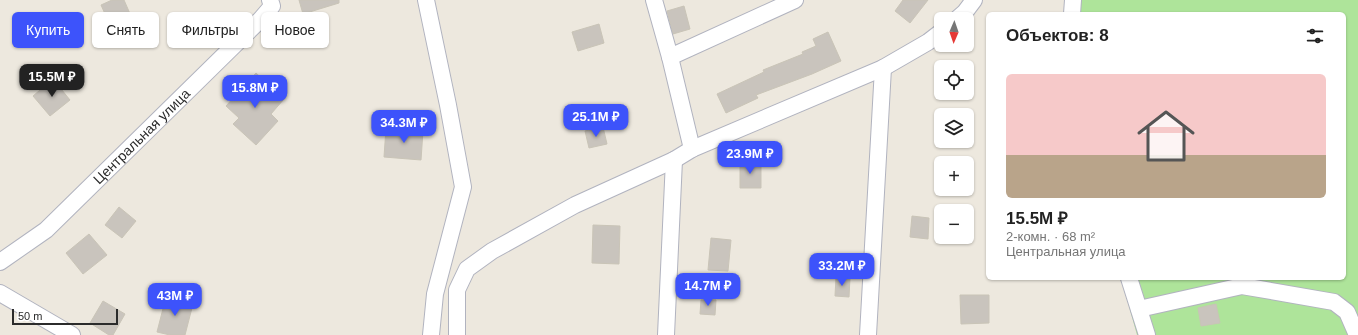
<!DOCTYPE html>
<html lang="ru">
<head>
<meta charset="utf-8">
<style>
	body { margin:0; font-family:Helvetica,sans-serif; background:#f2f2f2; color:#222; height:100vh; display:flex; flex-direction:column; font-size:15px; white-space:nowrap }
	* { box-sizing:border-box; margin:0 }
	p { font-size:13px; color:#767676 }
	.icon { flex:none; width:22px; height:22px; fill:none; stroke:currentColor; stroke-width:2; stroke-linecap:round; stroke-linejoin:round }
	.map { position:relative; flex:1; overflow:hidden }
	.details { position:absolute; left:986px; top:12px; width:360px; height:268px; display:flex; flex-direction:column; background:#fff; border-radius:6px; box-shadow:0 1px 3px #0004 }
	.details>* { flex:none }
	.hud { position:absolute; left:12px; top:12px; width:380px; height:36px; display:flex; gap:8px }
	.needle { width:26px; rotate:182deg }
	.buttons { position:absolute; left:934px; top:12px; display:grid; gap:8px }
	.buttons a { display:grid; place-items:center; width:40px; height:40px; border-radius:6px; background:#fff; box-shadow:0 1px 3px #0004; font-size:20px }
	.scale { position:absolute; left:12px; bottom:10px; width:106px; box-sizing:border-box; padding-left:4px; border:2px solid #2b2b2b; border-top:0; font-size:11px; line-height:14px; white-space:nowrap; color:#2b2b2b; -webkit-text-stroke:3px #fff; paint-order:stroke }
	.price { position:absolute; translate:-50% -34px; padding:0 9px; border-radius:8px; background:#3d53fb; color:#fff; font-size:13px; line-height:26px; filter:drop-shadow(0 1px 2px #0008) }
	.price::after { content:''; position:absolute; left:50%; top:24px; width:12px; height:9px; margin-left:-6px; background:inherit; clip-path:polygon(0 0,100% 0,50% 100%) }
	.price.active { background:#222; color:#fff }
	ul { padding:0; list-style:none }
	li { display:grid; align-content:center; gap:8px; height:212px; padding:0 20px }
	li span { display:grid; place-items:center; height:124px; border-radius:6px; color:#555 }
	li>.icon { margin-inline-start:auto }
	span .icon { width:72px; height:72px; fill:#fffc; stroke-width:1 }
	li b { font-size:17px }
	h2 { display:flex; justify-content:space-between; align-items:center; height:48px; padding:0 20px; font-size:17px }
	.tag { padding:0 14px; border-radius:6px; background:#fff; box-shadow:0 1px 3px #0004; font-size:14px; line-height:36px }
	.tag.active { background:#3d53fb; color:#fff }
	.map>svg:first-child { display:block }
	.green { fill:#aee49a }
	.building { fill:#c9c4bd; stroke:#c9c4b7 }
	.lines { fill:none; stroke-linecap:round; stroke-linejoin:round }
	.minor-casing { stroke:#b1b3bf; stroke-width:18 }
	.minor { stroke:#fff; stroke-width:16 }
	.labels { text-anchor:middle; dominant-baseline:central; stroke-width:3.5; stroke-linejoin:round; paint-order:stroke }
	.street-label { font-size:14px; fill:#2b2b2b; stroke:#fff }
</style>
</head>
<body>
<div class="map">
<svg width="1358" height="335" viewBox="0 0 1358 335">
	<rect width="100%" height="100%" fill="#ede8de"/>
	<!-- green -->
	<path class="green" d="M1076,0h282v335h-221l-16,-57h223v-264h-268z"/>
	<!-- building -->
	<path class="building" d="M112,0h12l7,16 -21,9 -9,-20z
		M299,0h40v3l-36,11z
		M903,0h25l-18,23 -15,-12z
		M684,6l6,23 -17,5 -6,-23z
		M599,24l5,19 -26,8 -6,-19z
		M828,32l13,29 -29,13 -56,21 2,3 -32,15 -9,-19 47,-22 -1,-2 40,-16 -1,-2 14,-6 -3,-7z
		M256,73l28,26 -13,15 7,7 -22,24 -23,-21 6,-6 -13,-12z
		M53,79l17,21 -20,16 -17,-20z
		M603,127l4,17 -18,4 -4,-17z
		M386,128l37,3 -2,29 -37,-3z
		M740,162h21v26h-21z
		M119,207l17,14 -14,17 -17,-13z
		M912,216l17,2 -1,21 -18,-2z
		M593,225l27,1 -1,38 -27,-1z
		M89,234l18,21 -24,19 -17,-21z
		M711,238l20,2 -3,31 -20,-1z
		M836,277l14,1 -1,19 -14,-1z
		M960,295h29v28l-28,1z
		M166,297l27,7 -8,31h-15l-13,-3z
		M701,300h15l-1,15 -15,-1z
		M103,301l22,13 -12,21h-4l-19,-12z
		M1216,304l4,19 -19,3 -3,-18z"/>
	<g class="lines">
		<!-- minor casing -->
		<g class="minor-casing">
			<g id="minor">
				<path d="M426,0l22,105 15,82 -28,107 -4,41"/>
				<path d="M654,0l16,57 22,92"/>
				<path d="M1072,14l1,-14"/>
				<path d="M957,19l8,-7 9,-12"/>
				<path d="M670,57l125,-57"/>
				<path id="s1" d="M0,262l46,-32 214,-210 12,-14 -2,-6"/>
				<path d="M1129,278l18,57"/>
				<path d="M0,293l72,42"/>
				<path d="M1139,309l103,-23 92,16 13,10 10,23"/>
				<path d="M457,335v-45l10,-21 25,-18 83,-46 99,-45 18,-11 191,-81 45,-26 13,-10"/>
				<path d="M666,335l8,-175"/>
				<path d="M868,335l15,-267"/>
			</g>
		</g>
		<!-- minor -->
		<use href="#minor" class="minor"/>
	</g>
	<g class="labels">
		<!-- street labels -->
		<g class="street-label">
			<text stroke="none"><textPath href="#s1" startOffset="190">Центральная улица</textPath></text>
		</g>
	</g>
</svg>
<div class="buttons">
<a><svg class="needle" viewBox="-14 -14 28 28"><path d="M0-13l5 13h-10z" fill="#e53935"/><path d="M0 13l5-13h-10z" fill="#767676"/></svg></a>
<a><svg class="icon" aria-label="locate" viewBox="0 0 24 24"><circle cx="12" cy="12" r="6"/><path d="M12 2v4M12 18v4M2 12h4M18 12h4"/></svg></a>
<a><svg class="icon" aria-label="layers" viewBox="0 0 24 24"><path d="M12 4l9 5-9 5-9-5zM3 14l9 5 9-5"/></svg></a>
<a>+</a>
<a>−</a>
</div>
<div class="scale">50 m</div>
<b class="price active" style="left:52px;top:98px">15.5M ₽</b>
<b class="price" style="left:255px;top:109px">15.8M ₽</b>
<b class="price" style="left:596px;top:138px">25.1M ₽</b>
<b class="price" style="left:404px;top:144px">34.3M ₽</b>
<b class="price" style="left:750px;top:175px">23.9M ₽</b>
<b class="price" style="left:842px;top:287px">33.2M ₽</b>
<b class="price" style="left:708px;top:307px">14.7M ₽</b>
<b class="price" style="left:175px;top:317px">43M ₽</b>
<div class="hud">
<a class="tag active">Купить</a>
<a class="tag">Снять</a>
<a class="tag">Фильтры</a>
<a class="tag">Новое</a>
</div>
<section class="details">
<h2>Объектов: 8<svg class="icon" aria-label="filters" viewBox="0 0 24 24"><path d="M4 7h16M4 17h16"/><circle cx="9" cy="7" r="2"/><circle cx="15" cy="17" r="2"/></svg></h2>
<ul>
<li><span style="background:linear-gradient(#f6c9c9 65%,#b9a48a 0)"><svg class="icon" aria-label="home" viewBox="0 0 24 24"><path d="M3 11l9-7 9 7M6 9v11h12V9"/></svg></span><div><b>15.5M ₽</b><p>2-комн. · 68 m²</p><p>Центральная улица</p></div></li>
</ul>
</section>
</div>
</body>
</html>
